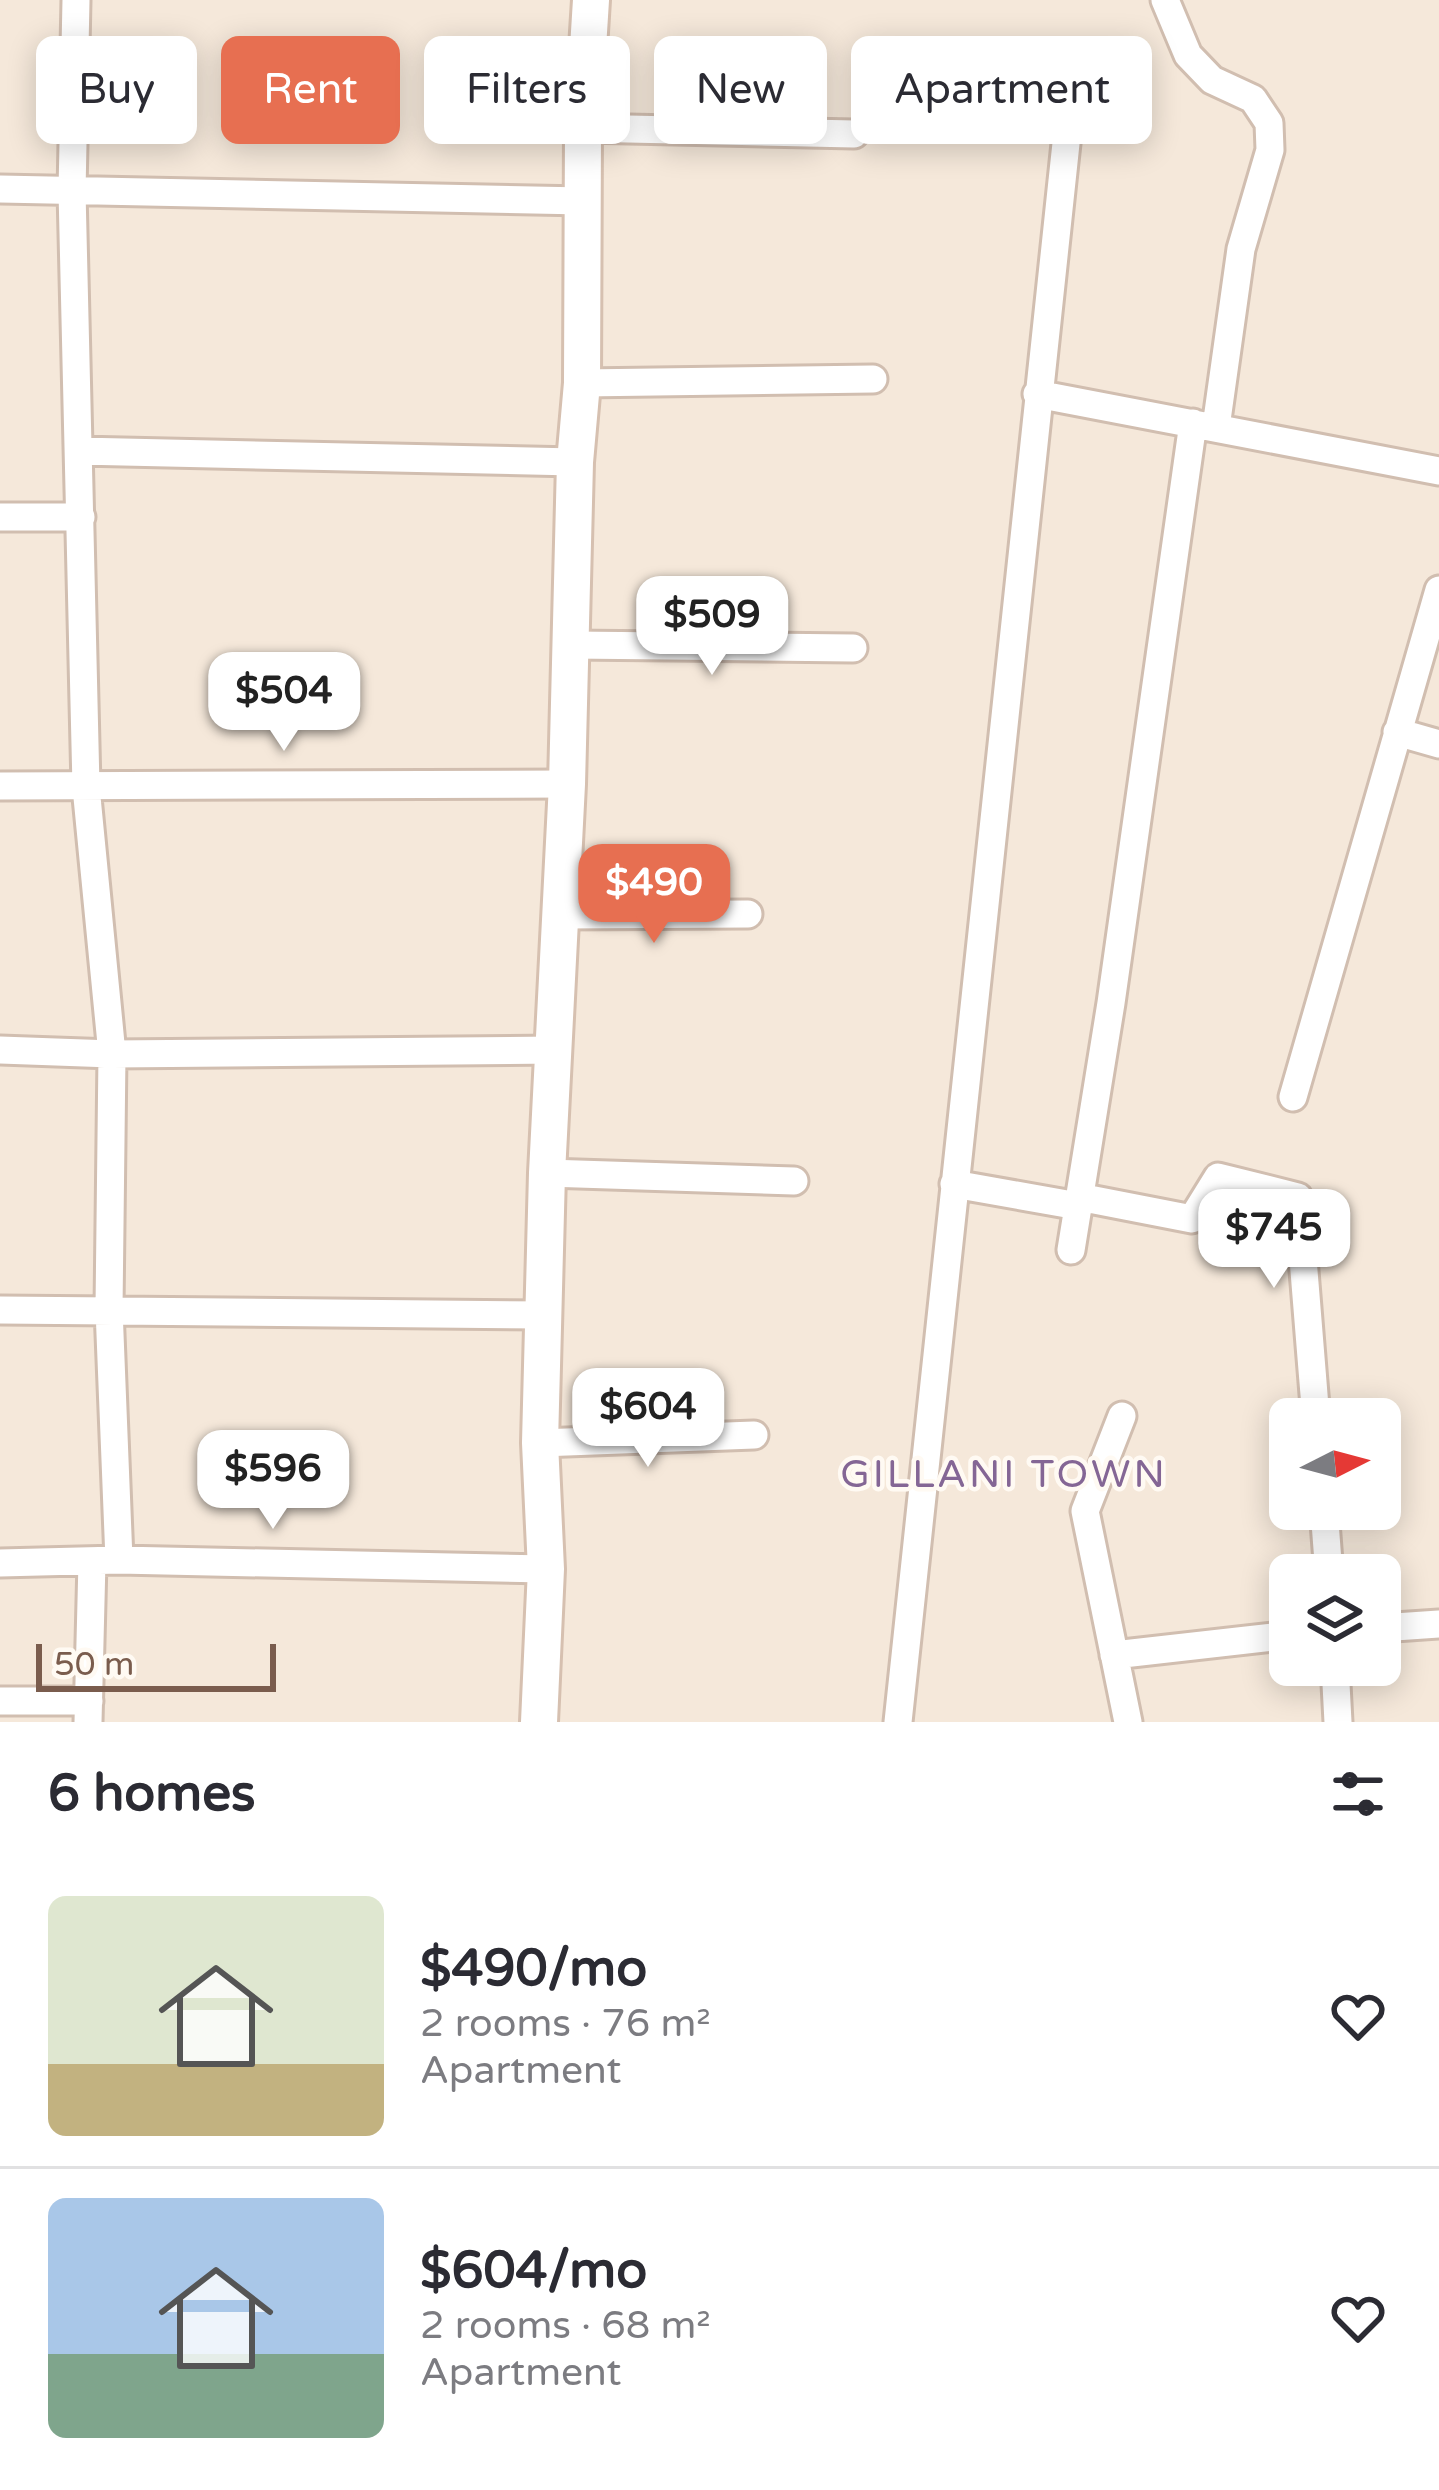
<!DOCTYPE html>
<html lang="en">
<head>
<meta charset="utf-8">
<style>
	body { margin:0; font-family:"Varela Round",sans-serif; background:#f7f7f7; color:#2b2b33; height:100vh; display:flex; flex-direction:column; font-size:45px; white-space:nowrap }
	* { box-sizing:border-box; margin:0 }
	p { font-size:39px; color:#7c7c81 }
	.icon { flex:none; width:66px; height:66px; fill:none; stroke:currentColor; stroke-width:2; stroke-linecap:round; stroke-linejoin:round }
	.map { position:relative; height:1722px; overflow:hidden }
	.side { display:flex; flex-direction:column; background:#fff; flex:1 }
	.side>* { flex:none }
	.top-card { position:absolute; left:36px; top:36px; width:1368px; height:108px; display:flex; gap:24px }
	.needle { width:78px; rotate:84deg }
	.tools { position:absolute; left:1269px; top:1398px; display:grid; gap:24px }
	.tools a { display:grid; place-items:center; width:132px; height:132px; border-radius:18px; background:#fff; box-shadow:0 6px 30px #0003; font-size:60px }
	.scale { position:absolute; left:36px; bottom:30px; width:240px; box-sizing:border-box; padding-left:12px; border:6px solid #7a5c4d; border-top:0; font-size:33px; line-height:42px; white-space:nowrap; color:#7a5c4d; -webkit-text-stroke:9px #fffaf3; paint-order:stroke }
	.price { position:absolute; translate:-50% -102px; padding:0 27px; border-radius:24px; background:#fff; color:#222; font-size:39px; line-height:78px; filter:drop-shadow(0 3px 6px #0008) }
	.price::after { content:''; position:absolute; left:50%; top:72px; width:36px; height:27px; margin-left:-18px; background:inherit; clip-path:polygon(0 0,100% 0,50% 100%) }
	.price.current { background:#e76f51; color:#fff }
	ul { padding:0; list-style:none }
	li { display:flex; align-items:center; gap:36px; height:300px; padding:0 48px }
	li+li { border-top:3px solid #e1e1e2 }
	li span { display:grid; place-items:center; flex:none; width:336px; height:240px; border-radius:18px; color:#555 }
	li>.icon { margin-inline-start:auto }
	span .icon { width:144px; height:144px; fill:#fffc; stroke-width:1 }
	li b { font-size:51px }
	h2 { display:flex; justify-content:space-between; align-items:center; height:144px; padding:0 48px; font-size:51px }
	.tag { padding:0 42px; border-radius:18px; background:#fff; box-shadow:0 6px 30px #0003; font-size:42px; line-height:108px }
	.tag.current { background:#e76f51; color:#fff }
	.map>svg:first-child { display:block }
	.residential { fill:#f5e8da; fill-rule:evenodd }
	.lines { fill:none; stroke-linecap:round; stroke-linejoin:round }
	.street-casing { stroke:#d1beb0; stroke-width:33 }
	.secondary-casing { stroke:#d6c0b0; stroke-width:42 }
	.street { stroke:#fff; stroke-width:27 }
	.secondary { stroke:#fff; stroke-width:36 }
	.labels { text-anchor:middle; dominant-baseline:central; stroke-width:9; stroke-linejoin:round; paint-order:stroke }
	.neighbourhood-label { font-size:39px; letter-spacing:3px; fill:#846695; stroke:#fffaf3 }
</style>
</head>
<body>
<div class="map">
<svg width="1439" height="1722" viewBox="0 0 1439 1722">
	<rect width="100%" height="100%" fill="#fdf6ec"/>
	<!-- residential -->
	<path class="residential" d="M0,0h1439v1722h-1439zM1290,1419h90v90h-90zM1290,1575h90v90h-90z"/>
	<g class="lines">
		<!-- street casing -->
		<g class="street-casing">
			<path id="street" d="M76,0l-4,191 14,596 26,267 -3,255 10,251
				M1165,0l23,55 24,25 41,19 16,24 1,27 -29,99 -25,178
				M583,128l271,6
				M0,189l584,12
				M582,383l291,-4
				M1037,394l402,77
				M79,451l496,11
				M0,517h81
				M572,645l281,3
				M1397,732l42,12
				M0,786l567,-2
				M560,915l188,-1
				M0,1050l112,4 444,-4
				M1293,1097l146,-507
				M547,1173l247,8
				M954,1184l124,22
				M1079,1197l113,22 26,-42 80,20 18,222
				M1071,1250l40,-247 82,-580
				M0,1310l545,5
				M1122,1416l-37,95 43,211
				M540,1443l214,-8
				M1324,1509l5,66
				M0,1563l119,-3 427,9
				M1380,1628l59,-4
				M1114,1655l176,-20
				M1335,1665l3,57
				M0,1701h89
				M88,1722l4,-161
				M898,1722l174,-1635"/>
		</g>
		<!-- secondary casing -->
		<g class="secondary-casing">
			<path id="secondary" d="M539,1722l7,-153 -6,-126 7,-270 20,-389 8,-322 7,-79 1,-255 8,-128"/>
		</g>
		<!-- street -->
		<use href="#street" class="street"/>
		<!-- secondary -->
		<use href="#secondary" class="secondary"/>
	</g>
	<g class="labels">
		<!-- neighbourhood labels -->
		<g class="neighbourhood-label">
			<text x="1004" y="1474">GILLANI TOWN</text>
		</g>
	</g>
</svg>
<div class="tools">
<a><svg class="needle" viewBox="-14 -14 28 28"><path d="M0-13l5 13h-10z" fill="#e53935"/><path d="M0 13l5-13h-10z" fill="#7c7c81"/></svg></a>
<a><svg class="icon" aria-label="layers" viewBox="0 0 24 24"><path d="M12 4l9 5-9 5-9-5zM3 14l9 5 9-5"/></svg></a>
</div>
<div class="scale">50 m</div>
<b class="price" style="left:712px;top:678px">$509</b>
<b class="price" style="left:284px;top:754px">$504</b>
<b class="price current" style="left:654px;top:946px">$490</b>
<b class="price" style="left:1274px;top:1291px">$745</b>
<b class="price" style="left:648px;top:1470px">$604</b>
<b class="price" style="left:273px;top:1532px">$596</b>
<div class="top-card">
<a class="tag">Buy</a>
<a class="tag current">Rent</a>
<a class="tag">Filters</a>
<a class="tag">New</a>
<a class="tag">Apartment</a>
</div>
</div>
<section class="side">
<h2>6 homes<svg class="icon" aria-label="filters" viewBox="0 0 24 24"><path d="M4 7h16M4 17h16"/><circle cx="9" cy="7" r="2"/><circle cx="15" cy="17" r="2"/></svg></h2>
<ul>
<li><span style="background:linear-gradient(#dfe7d0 70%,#c2b280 0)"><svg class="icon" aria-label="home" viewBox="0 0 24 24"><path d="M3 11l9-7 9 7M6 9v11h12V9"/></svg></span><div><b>$490/mo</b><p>2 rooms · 76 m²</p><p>Apartment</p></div><svg class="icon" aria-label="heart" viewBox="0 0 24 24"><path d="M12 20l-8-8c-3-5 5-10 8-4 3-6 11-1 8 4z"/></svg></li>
<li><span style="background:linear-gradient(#a9c7e8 65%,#7fa58c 0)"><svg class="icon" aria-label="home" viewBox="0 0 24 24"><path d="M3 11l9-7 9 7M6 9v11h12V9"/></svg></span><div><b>$604/mo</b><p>2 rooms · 68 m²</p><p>Apartment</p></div><svg class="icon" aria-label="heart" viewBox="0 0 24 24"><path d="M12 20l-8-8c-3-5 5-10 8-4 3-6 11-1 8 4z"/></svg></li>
</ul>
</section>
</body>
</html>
